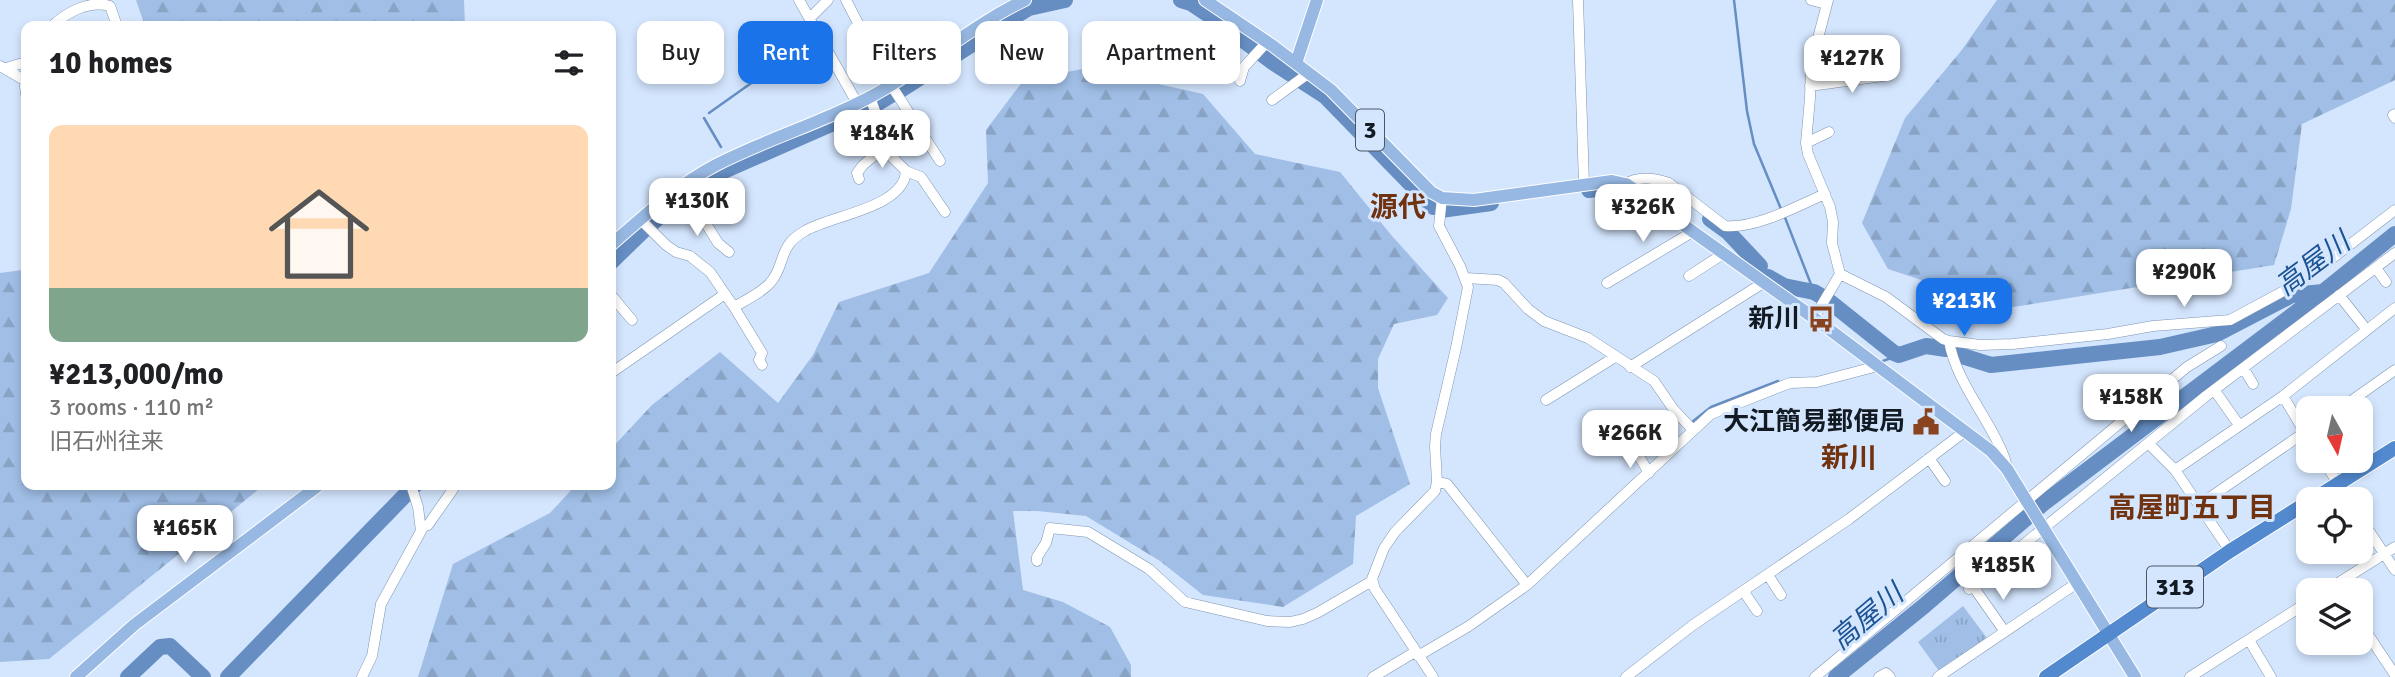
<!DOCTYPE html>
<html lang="en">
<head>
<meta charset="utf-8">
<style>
	body { margin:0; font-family:Signika,"Noto Sans JP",sans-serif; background:#f2f2f2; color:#202124; height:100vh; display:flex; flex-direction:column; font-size:26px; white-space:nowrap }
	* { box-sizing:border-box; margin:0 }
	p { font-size:23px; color:#757577 }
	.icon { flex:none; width:38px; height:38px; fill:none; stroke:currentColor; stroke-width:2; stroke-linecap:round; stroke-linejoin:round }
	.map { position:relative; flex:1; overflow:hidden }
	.details { position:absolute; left:21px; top:21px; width:595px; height:469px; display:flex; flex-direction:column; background:#fff; border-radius:14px; box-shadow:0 4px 10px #0003 }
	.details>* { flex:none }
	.top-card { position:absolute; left:637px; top:21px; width:665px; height:63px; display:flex; gap:14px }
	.needle { width:46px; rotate:172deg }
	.tools { position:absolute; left:2296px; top:396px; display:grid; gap:14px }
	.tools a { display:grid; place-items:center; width:77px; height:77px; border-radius:14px; background:#fff; box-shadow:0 4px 10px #0003; font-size:35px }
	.price { position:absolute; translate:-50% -60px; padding:0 16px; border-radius:14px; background:#fff; color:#222; font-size:23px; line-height:46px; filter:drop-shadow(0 2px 4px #0008) }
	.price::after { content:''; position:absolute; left:50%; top:42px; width:21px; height:16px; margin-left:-10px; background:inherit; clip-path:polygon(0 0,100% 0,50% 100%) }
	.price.current { background:#1a73e8; color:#fff }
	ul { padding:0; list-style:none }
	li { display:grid; align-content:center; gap:14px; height:371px; padding:0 28px }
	li span { display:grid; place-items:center; height:217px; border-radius:14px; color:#555 }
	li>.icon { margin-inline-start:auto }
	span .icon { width:126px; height:126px; fill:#fffc; stroke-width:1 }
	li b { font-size:30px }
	h2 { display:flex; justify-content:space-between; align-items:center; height:84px; padding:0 28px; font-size:30px }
	.tag { padding:0 24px; border-radius:14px; background:#fff; box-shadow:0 4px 10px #0003; font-size:24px; line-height:63px }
	.tag.current { background:#1a73e8; color:#fff }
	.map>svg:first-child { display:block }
	.forest { fill:url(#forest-firs) }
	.park { fill:url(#park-tufts) }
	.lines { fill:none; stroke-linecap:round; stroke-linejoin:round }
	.stream { stroke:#668ec3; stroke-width:2.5 }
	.river { stroke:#668ec3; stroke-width:16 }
	.minor-casing { stroke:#7e94b0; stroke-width:11 }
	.major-casing { stroke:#fff; stroke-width:14 }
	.highway-casing { stroke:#fff; stroke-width:16 }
	.minor { stroke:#fff; stroke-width:10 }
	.major { stroke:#97b8e2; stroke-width:12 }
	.highway { stroke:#5289cf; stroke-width:14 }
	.labels { text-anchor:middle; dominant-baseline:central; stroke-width:6; stroke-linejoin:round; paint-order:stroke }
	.shield { fill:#d4e6fe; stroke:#4c5765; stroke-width:2 }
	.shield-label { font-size:24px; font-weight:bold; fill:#121a24 }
	.poi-label { font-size:26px; font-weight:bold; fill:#121a24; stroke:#d4e6fe; text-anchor:end }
	.neighbourhood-label { font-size:28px; font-weight:bold; fill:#713210; stroke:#d4e6fe }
	.water-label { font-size:28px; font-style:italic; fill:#1b5394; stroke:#d4e6fe }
</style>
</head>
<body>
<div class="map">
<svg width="2395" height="677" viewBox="0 0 2395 677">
	<defs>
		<pattern id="forest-firs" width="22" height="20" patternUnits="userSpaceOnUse" patternTransform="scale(1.75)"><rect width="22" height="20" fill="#a0bee6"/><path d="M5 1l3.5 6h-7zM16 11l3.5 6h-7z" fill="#89a3c5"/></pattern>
		<pattern id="park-tufts" width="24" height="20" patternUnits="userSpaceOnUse" patternTransform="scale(1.75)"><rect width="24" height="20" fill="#a0bee6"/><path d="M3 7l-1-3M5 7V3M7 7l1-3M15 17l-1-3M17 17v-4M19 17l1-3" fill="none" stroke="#89a3c5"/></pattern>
	</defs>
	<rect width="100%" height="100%" fill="#d4e6fe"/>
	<!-- forest -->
	<path class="forest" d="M136,0h328l1,26h-320z
		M1997,0h398v80l-93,44 -11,85 -17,56 -267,43 -119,-39 -26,-46 43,-105 56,-67z
		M1087,68l116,26 52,60 85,18 52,64 56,62 -11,17 -43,9 -16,35v29l32,96 -54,32 -3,48 -70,43 -80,-12 -43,-34 -74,-45 -49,-5h-24l10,79 40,12 47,25 21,38v12h-713l35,-113 97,-51 26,-28h35v-36l41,-44 68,-53 58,51 35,-48 26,-53 90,-29 59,-90 -2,-53 37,-49z
		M26,260v225h238l-215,174 -49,3v-389l22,-3z"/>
	<!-- park -->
	<path class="park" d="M1963,606l24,32 -48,33 -21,-29z"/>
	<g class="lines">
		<!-- stream -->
		<path class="stream" d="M1734,0l13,111 7,33 27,65
			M709,113l106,-75
			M704,118l17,29
			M1784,215l30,77
			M1883,361l16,-6
			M1692,422l19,-15 67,-26"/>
		<!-- river -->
		<path class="river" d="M1181,0l10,3 21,14 62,46 51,33 108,111
			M899,91l120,-77 10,-6 36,-8
			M878,103l15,-9
			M1589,190l20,-3 12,3 4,-2
			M1441,210l50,-7
			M1710,219l18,13 32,34
			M650,225l33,-29 43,-26 144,-63
			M611,262l33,-32
			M1768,277l16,9 30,6 7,4
			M1830,302l64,51 5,2 27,-9 20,3
			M1959,355l32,10 169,-18 57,-13 75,-39 31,-3
			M128,677l32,-30 10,-1 33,31
			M228,677l187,-192
			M1836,677l88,-71 121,-104 278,-210 72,-58"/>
		<!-- minor casing -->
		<g class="minor-casing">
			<path id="minor" d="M799,0l58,103
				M846,0l15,29
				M1578,0l6,184
				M1811,0l15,4
				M1828,0l-17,65 -1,33 -4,45 2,11 22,53 3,15 -1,21 8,31 46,23 57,42 6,2c6,35 30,65 46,96 5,10 11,20 12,32
				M810,18l18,-18
				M52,26c15,-14 37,-26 58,-20l7,20
				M1814,52l15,3
				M0,66l24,14 2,14
				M6,68l20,-6
				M1240,81l4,-14 23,-25
				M891,85l49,76
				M1810,86l80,-11
				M870,97l21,59 15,15 15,6 24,35
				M1272,100l37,-27
				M2395,114l-2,1 2,3
				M878,121l6,-2 11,3
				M1806,143l23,-11
				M859,179l-2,-6 6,-8 23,-19
				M1626,184c12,-8 30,-6 43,-1l56,43c31,3 72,-20 100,-32
				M682,185l36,58 11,9
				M640,219l26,26 10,7 14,4 20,16 24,35 28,46 -3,7 3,5
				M2376,268l10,14
				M1689,276l34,-22
				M1466,278l32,2 6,3 24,26 16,12 44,17 66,43 20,29 19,20
				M1607,283l87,-52
				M611,295l21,25
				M2339,295l27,34
				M734,307c12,-7 27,-14 36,-24 16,-17 7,-37 35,-52 27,-16 99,-23 101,-60
				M1814,318l26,-44
				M1949,341l31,4 33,-1 95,-10 45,-8 77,-6 74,-40 91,-70
				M1630,367l133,-84
				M2244,369l9,15
				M611,373l114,-79
				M2215,391l24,34
				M2283,396l25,42
				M1546,400l69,-43
				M2341,408l54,-38
				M1625,433l24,40
				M2148,443l27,27 55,81
				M1929,458l16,23
				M2323,460l25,39
				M2175,470l108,-74 112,-88
				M1437,482l10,2 80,101
				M2199,505l109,-75
				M2361,519l34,51
				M422,527l6,-2 28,-40
				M1037,561v-4l9,-14 4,-15 38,4 61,37 36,33 82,19 23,1 13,-3 14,-6 55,-32
				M1768,575l13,20
				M1975,584l2,8 28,40
				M1969,589l237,-193 189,-143
				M2327,590l68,-43
				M1744,592l13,19
				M2361,624l34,51
				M2249,640l22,37
				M1418,656l51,-30 58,-41 184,-171 79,-31 27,-1 61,-16
				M362,677l10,-21 9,-52 40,-73 -3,-24 -7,-22
				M1373,677l42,-25
				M1433,677l-58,-88 -3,-10 12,-31 11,-16 40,-41 2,-9 -2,-36 1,-12 20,-86 12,-61 -8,-21 -21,-40 3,-28
				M1626,677l67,-52 156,-106 115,-87
				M1815,677l372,-310 34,-21
				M1879,677l7,-4 4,4
				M1938,677l139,-94
				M2190,677l118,-75"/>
		</g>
		<!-- major casing -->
		<g class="major-casing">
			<path id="major" d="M1205,0l68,46 58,44 100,102 11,6 32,2 138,-19 14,3 188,134 177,133 16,18 19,31 109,177
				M1296,63l21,-63
				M611,245c33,-29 65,-59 105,-80 50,-26 106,-42 156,-69 53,-28 98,-70 153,-96
				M76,677l58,-52 185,-140"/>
		</g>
		<!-- highway casing -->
		<g class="highway-casing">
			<path id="highway" d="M2314,499l81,-51
				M2046,677l184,-126 78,-49"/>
		</g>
		<!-- minor -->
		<use href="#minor" class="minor"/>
		<!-- major -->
		<use href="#major" class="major"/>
		<!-- highway -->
		<use href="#highway" class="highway"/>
	</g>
	<!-- icons -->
	<defs>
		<g id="bus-bare" transform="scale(2.1)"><path d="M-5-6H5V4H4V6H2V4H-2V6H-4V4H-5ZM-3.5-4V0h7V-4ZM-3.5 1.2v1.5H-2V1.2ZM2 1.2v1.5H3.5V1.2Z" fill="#8a431f" stroke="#d4e6fe" stroke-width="2.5" paint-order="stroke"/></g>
		<g id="civic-bare" transform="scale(2.1)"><path d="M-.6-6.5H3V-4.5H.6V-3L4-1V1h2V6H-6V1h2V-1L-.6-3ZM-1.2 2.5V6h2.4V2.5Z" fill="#8a431f" stroke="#d4e6fe" stroke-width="2.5" paint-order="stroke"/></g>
	</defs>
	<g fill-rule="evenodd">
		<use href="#bus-bare" x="1821" y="319"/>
		<use href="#civic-bare" x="1926" y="422"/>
	</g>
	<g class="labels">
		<!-- shield labels -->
		<g class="shield">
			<rect x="1356" y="109.5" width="28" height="41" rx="5"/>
			<rect x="2147" y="566.5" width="56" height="41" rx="5"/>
		</g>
		<g class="shield-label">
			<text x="1370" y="130">3</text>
			<text x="2175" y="587">313</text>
		</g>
		<!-- poi labels -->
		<g class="poi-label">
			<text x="1800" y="319">新川</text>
			<text x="1905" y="422">大江簡易郵便局</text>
		</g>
		<!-- neighbourhood labels -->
		<g class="neighbourhood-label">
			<text x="1398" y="207">源代</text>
			<text x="1849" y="458">新川</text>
			<text x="2192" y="508">高屋町五丁目</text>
		</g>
		<!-- water labels -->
		<g class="water-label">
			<text transform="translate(2313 264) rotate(-37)">高屋川</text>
			<text transform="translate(1867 617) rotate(-40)">高屋川</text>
		</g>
	</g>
</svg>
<div class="tools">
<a><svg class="needle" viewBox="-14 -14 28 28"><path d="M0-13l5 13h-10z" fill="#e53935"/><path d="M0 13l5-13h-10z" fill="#757577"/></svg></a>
<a><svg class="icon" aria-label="locate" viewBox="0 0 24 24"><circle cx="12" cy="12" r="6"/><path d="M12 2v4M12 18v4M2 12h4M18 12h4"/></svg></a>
<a><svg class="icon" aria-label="layers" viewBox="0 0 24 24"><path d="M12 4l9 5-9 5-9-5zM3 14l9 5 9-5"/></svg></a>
</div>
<b class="price" style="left:1852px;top:95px">¥127K</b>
<b class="price" style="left:882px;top:170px">¥184K</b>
<b class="price" style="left:697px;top:238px">¥130K</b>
<b class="price" style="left:1643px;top:244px">¥326K</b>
<b class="price" style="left:2184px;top:309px">¥290K</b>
<b class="price current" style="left:1964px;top:338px">¥213K</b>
<b class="price" style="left:2131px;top:434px">¥158K</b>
<b class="price" style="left:1630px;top:470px">¥266K</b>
<b class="price" style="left:185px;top:565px">¥165K</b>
<b class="price" style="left:2003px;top:602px">¥185K</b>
<div class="top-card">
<a class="tag">Buy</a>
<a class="tag current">Rent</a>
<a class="tag">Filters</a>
<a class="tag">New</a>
<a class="tag">Apartment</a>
</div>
<section class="details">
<h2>10 homes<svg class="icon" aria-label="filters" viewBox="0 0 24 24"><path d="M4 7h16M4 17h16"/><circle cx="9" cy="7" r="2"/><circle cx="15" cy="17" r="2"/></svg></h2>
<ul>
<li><span style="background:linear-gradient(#ffd9b3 75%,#7fa58c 0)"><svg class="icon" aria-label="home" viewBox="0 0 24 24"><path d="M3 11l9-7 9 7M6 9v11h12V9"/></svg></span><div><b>¥213,000/mo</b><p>3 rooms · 110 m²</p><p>旧石州往来</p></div></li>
</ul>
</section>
</div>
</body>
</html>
